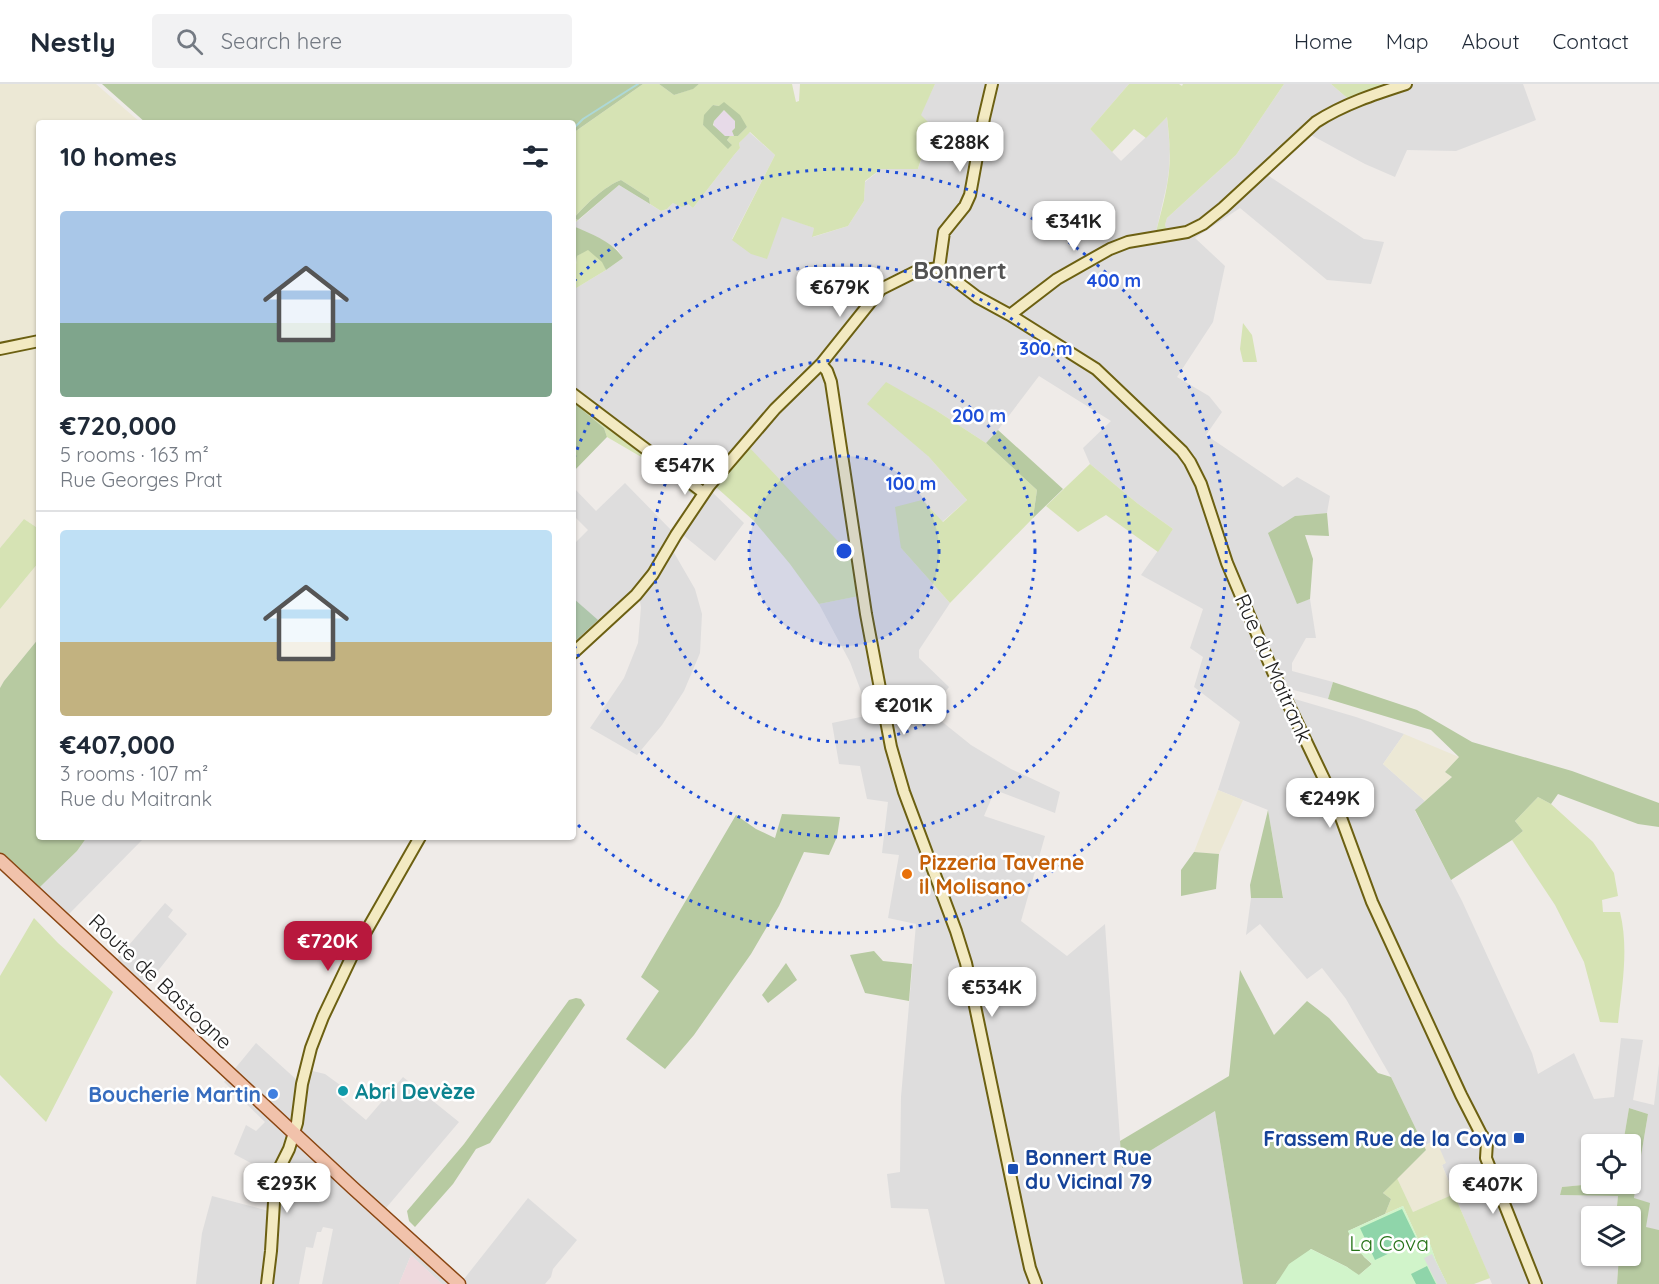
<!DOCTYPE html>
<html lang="en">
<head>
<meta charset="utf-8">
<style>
	body { margin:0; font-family:Quicksand,sans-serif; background:#f2f2f3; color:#1f2937; height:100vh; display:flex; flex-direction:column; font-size:22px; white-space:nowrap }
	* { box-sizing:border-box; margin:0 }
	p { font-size:20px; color:#747a83 }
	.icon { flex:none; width:33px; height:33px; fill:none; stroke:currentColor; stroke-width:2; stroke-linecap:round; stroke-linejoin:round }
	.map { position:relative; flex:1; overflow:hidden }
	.drawer { position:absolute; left:36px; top:36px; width:540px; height:720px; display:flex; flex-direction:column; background:#fff; border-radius:6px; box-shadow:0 2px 4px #0004 }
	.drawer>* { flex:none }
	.tools { position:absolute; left:1581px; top:1050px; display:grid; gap:12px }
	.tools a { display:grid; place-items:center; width:60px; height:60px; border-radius:6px; background:#fff; box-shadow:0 2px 4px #0004; font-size:30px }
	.price { position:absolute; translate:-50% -51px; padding:0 14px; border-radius:12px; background:#fff; color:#222; font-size:20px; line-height:39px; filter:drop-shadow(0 2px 3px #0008) }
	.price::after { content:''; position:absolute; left:50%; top:36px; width:18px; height:14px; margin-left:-9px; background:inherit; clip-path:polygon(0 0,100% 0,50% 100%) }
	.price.active { background:#b8183d; color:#fff }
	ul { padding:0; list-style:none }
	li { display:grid; align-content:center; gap:12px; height:318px; padding:0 24px }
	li+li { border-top:2px solid #e0e1e3 }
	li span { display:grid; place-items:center; height:186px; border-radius:6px; color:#555 }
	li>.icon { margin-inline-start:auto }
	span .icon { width:108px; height:108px; fill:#fffc; stroke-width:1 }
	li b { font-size:26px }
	h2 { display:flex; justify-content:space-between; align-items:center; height:72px; padding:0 24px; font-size:26px }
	header { display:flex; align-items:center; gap:36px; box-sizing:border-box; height:84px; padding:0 30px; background:#fff; border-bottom:2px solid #e0e1e3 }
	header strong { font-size:28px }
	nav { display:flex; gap:33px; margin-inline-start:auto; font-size:21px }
	.search { width:420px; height:54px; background:#f2f2f3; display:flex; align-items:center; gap:15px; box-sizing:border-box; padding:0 21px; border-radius:6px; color:#747a83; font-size:22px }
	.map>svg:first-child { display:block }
	.residential { fill:#dedddd }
	.commercial { fill:#eed9dd }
	.industrial { fill:#e7dae8 }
	.farmland { fill:#ece8d5 }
	.grass { fill:#d6e3b4; fill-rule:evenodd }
	.forest { fill:#b7caa1 }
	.cemetery { fill:#aec6ab }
	.park { fill:#d1f4ca }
	.pitch { fill:#8fd5aa }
	.parking { fill:#dcdcdc }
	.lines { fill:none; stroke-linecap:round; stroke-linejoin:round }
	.stream { stroke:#add8d7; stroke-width:2 }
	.secondary-casing { stroke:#6c6012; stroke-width:14 }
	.primary-casing { stroke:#8a4612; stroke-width:15 }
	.secondary { stroke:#f3eac2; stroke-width:10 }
	.primary { stroke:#f1c2ab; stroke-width:12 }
	.ring { fill:none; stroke:#1d4ed8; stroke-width:3; stroke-dasharray:3 6 }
	.food-dot { fill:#e8710a; stroke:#fff; stroke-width:2 }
	.culture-dot { fill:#0f9aa8; stroke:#fff; stroke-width:2 }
	.shop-dot { fill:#3f7fe0; stroke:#fff; stroke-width:2 }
	.transit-dot { fill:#1a4fb4; stroke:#fff; stroke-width:2 }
	.labels { text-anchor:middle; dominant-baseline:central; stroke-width:5; stroke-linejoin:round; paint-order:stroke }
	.street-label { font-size:21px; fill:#202020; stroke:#fff }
	.food-label { font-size:21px; font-weight:bold; fill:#c56008; stroke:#fff; text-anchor:start }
	.culture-label { font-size:21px; font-weight:bold; fill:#0d838f; stroke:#fff; text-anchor:start }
	.shop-label { font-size:21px; font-weight:bold; fill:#366cbe; stroke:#fff; text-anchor:end }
	.transit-label { font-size:21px; font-weight:bold; fill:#164399; stroke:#fff; text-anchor:end }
	.park-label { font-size:21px; fill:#277319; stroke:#fff }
	.quarter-label { font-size:24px; font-weight:bold; fill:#535353; stroke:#fff }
	.centre { fill:#1d4ed8; stroke:#fff; stroke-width:3 }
	.ring-label { font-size:18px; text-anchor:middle; font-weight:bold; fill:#1d4ed8; stroke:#fff; stroke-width:5; stroke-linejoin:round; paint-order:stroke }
</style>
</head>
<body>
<header>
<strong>Nestly</strong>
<div class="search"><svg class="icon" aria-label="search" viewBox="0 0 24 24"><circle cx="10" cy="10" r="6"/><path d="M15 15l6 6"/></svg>Search here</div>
<nav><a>Home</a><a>Map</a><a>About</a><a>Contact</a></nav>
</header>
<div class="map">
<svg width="1659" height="1200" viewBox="0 0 1659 1200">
	<rect width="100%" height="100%" fill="#efebe8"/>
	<!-- residential -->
	<path class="residential" d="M935,0h194l-39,45 31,32 46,-44 3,32 -1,20 -2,15 -11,48 11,1 -2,-8 2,-7 69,-63 48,-71h47l22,19 34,-13v-6h136l13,36 -80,31 -49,-1 -12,27 -30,-13 -56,-30 -43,40 98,65 20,3 -13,42 -44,-4 -87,-72 -45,30 30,28 -12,56 -36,55 32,19 13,16 -16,23 77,52 14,-10 33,19 -3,17 -32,3 2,87 13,-4 6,39h-10l-14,25v8l41,11 -5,17 -42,-11 2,9 68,20 48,17 -21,30 42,37 -10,10 47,90 70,152 6,21 36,-21 20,46 20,-2 7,-59 22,2 -10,60 21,5 5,-41v166l-13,-2 -12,-29 14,-85 -19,-6 -6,36h-31v40h1l-31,3 -2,8 58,1 -2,20h-24v40h27l-2,28h-125l-50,-119 3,-2 -10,-23 -11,6 -33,-69 -45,-78 -24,-31 -15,11 -47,-55 -14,11 5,-37 32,-1 -15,-87 -50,-20 22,-68 -46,-35 9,-30 -13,-9 13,-39 -62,-34 32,-46 -36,-26 -47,-39 -7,-16 28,-27 -72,-45 -41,54 -12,13 -49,-32 -9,45 39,44 -25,22 -41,26 49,55 -31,47v8l30,29 -19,25 41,33 40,24 49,23 -5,21 -60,-23 -11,26 61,20 -24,85 46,35 38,-32 17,244 93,-57 28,173h-298l-17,-75 -37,-1 -4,-34 13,-2 1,-75 15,-173 -28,-6 11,-63 -17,-2 6,-51 -21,-3 -7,-33 -21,-2 -7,-41 38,-8 -20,-53 -31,-58 39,-8 -109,-148 -37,44 32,31 -29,38 -32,-26 -10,16 22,38 7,25 -2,39 -16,38 -22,34 -25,30 -47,-27 34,-50 14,-35 3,-36 -2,-11 -66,62v-15l24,-23 -24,-22v-53l15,-15 -15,-15v-28l23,24 29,-28 48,49 27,-43 -127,-95v-104l33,-20 17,-12 -6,-9 -15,-9 -29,-14v-1l46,-40 42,26 6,-2 6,-6 15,1 5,4 41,-53 6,-7 -1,-5 10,-11 26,23 -43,84 50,-23 32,12 -1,9 35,-11 16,-25 1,-19 16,-13h37l5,-14 10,-8 2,-18 -15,-14z
		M87,753h58l-76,77 -29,-27 37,-36z
		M165,819l8,7 -5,7 19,17 -41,52 -29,-27z
		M256,959l42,38 2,-13 25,6 22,16 -6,9 25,21 37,-43 56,45 -73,86 78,71 64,-81 49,42 -24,29 -2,8 -6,7h-103l-31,-29 -12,29h-77l11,-55 -10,-2 -2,5h-4l-4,16 -7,-1 -7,37h-103l6,-51 10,-37 57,15 4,-36 -39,-21 12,-29 10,6 9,-9 -41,-40z"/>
	<!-- commercial -->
	<path class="commercial" d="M411,1171l31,29h-43z"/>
	<!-- industrial -->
	<path class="industrial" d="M724,26l11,11v7l-3,3 2,5h-9l-11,-9v-6z"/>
	<!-- farmland -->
	<path class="farmland" d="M0,0h96l45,39h-102v217l-39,6z
		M39,260v185l-15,-10 -24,29v-196z
		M39,478v76l-35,43 -4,7v-79z
		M1404,650l55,23 -14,15 7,5 -27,24 -42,-37z
		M1218,706l25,10 -24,54 -25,-2z
		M1436,1056l10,23 -4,2 12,29 -41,18 -16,-34 29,-28 -2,-4z"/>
	<!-- grass -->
	<path class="grass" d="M643,0h16l15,11 18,-6 7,-5h93l4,18 3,-1 1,-17h135l-14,31 14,14c2,21 -3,12 -12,26 -2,4 -4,10 -5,14h-37l-16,12 -1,20 -16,25 -36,11 2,-9 -32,-11 -15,42 -16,-5 -19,-14 43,-85 -25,-23 -11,11 1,5 -6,7 -41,53 -5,-4 -6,3 -9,-4 -6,6 -6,2 -11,-7 -1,-6 -28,-18c-16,6 -36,25 -47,38l4,2 -3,3 -2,-1v-89zM713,21l6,1 28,21 -9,9h-8l-3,4 5,5 -29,-20z
		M1129,0h50l3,2 1,-2h101l-48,71 -69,63 -2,7 3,8 -12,-1c5,-20 11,-40 13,-61 2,-18 0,-36 -2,-54l-21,21 -12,-9 -22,23 -22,-23z
		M1331,0h56v6l-34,13z
		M588,165l15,13 3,8 -33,20 4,-34z
		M1243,239l9,12 5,27h-14l-3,-13z
		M886,298l51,29 49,32 51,47 -4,28 -83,85 -49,-55 -6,-41 27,-7 21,22 24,-22 -39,-44 -61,-52z
		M573,310l127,95 -5,7 -52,-38 -36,-21 -3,-9 -31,-26z
		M749,363l101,107 9,42 -40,8 -29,-40 -36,-43 -38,-34z
		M1090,380l47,39 36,26 -15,23 -52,-37 -28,17 -32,-26z
		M24,435l15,10v33l-39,47v-61z
		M1538,713l13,7 42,38 21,31 4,23 -16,4 1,12h17c9,37 2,74 -2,111l-18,-1 -16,-60 -29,-57 -43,-65 11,-9 -8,-10z
		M34,834l24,25 55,49 -67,130 -46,-47v-99z
		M1397,1094l16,34 41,-18 36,84 -16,6h-27l-11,-23 -9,-25 -9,3 -15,-33 -18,8 6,-15 -8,-6z"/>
	<!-- forest -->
	<path class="forest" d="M102,0h541l-70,49v-10h-427z
		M659,0h40l-6,5 -19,6z
		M724,18l16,13 7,12 -9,9h-4l-2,-5 3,-3v-7l-11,-11 -10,11 -1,4 12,11h5l-3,4 5,5 -4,4 -25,-24 1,-10 9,-10 6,1z
		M621,96l28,18 1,6 -31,-19 -41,35 -4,-2c11,-13 31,-32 47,-38z
		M573,142c18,8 39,15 50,32l-17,12 -4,-8 -14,-12 -11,6 -4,27z
		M573,318l31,26 3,9 -34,35z
		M998,346l65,59 -30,29 4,-28 -51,-47z
		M1327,429l2,23 -24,-1 8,24 -3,40 -13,5 -29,-71 27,-17z
		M39,554v199h48l-10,14 -37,36 -40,-34v-165l4,-7z
		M1333,598l84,28 55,32 100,29 87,32v24l-21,-3 -80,-30 -7,10 -13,-7 -23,24 8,10 -11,9 -61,40 -36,-70 37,-33 -7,-5 14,-15 -28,-27 -103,-31z
		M1268,726l15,88h-32l-1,-13z
		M782,730l58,3 -3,20 -8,18 -25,-3 -25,54 -28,48 -57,81 -29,34 -39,-30 33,-48 -18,-14 95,-162 20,14 19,9z
		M1194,768l25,2 -3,35 -35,7v-26z
		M874,867l9,10 29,3 -3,37 -44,-8 -15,-38z
		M786,879l11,17 -29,23 -6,-8z
		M1240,886l34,65 33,-34 22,17 49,55 13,4 35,73 -43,43 8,6 -6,15 -37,17 16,26 8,7 -14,12 -11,-9 -36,-18 -33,32 -2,3h-33l-28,-173 -93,57 -2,-27 109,-65z
		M576,914l5,1 4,6 -95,138 -14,6 -23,35 -38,43 -6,-6 -2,-10 57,-67 105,-144z
		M1629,1024l19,6 -14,84 16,5 -4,24 13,3v54h-42l2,-28h11v-40h-14l2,-20 -58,-1 2,-8 31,-3h37v-40h-7z"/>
	<!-- cemetery -->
	<path class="cemetery" d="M573,514l25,22 -25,23z"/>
	<!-- park -->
	<path class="park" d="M1403,1122l15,33 9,-4 9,26 11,23h-171l13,-20 22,-15 36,18 12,8 13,-11 -17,-16 -7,-17z"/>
	<!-- pitch -->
	<path class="pitch" d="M1402,1125l15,31 -42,20 -15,-32z
		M1427,1182l9,18h-20l-5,-10z"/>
	<!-- parking -->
	<path class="parking" d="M1432,1170l15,30h-10l-13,-26z"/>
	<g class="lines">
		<!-- stream -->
		<path class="stream" d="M573,45l10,-10 55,-35"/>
		<!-- secondary casing -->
		<g class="secondary-casing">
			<path id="secondary" d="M939,184l5,-36 21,-26 5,-11 14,-77 8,-34
				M1010,231l47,-36 53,-30 18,-7 59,-10 16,-8 20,-16 93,-86c28,-18 59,-28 90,-38
				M0,265l39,-8
				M821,280l6,7 4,11 35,232 25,133 13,45 52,139 10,32 57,273 7,32 6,16
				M573,310l131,99
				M573,569l63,-58 17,-21 23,-39 33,-49 66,-77 46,-45 60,-75 36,-18 22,-3 38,29 33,18 86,54 86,82 8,11 11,22 26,79 46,109 63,132 36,98 89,193 20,39 6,8 -1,16 50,126
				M267,1200l4,-33 4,-65 3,-15 11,-22 8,-26 5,-39 9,-36 12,-31 29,-61 68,-119"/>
		</g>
		<!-- primary casing -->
		<g class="primary-casing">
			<path id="primary" d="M0,776l353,328 106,96"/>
		</g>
		<!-- secondary -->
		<use href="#secondary" class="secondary"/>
		<!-- primary -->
		<use href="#primary" class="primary"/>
	</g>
	<!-- distance rings -->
	<circle cx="844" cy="467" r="95" fill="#1d4ed8" fill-opacity=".12"/>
	<g class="ring">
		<circle cx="844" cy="467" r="95"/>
		<circle cx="844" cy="467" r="191"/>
		<path d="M574 374A286 286 0 1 1 574 560"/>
		<path d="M574 197A382 382 0 1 1 574 737"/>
	</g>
	<!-- markers -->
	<circle class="food-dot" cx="907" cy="790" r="6"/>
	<circle class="culture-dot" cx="343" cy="1007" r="6"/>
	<circle class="shop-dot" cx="273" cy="1010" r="6"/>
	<g class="transit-dot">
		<rect x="1513" y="1048" width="12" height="12" rx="3"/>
		<rect x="1007" y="1079" width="12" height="12" rx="3"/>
	</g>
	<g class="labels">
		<!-- street labels -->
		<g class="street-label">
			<text transform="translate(1274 584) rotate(66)">Rue du Maitrank</text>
			<text transform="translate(161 897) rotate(43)">Route de Bastogne</text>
		</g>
		<!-- food labels -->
		<g class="food-label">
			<text x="919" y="778">Pizzeria Taverne<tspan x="919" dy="24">il Molisano</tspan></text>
		</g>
		<!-- culture labels -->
		<g class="culture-label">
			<text x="355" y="1007">Abri Devèze</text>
		</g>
		<!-- shop labels -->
		<g class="shop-label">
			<text x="261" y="1010">Boucherie Martin</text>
		</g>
		<!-- transit labels -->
		<g class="transit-label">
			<text x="1507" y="1054">Frassem Rue de la Cova</text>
			<text x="1025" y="1073" text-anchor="start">Bonnert Rue<tspan x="1025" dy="24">du Vicinal 79</tspan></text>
		</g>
		<!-- park labels -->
		<g class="park-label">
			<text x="1389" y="1159">La Cova</text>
		</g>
		<!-- quarter labels -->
		<g class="quarter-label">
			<text x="960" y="186">Bonnert</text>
		</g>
	</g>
	<circle cx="844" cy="467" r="9" class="centre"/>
	<g class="ring-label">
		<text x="1114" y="203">400 m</text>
		<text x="1046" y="271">300 m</text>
		<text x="979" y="338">200 m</text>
		<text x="911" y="406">100 m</text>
	</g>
</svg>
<div class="tools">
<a><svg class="icon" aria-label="locate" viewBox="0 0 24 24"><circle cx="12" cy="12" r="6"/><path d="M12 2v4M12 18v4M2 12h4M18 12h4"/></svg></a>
<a><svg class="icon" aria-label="layers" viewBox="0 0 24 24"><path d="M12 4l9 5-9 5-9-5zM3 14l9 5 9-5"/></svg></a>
</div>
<b class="price" style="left:960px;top:89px">€288K</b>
<b class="price" style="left:1074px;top:168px">€341K</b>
<b class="price" style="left:840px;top:234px">€679K</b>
<b class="price" style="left:685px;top:412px">€547K</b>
<b class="price" style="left:904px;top:652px">€201K</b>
<b class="price" style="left:1330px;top:745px">€249K</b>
<b class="price active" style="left:328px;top:888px">€720K</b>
<b class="price" style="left:992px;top:934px">€534K</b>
<b class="price" style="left:287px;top:1130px">€293K</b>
<b class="price" style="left:1493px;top:1131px">€407K</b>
<section class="drawer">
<h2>10 homes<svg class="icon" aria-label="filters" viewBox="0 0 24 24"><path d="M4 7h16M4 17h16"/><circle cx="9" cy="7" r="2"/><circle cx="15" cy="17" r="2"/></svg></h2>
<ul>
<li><span style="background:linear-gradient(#a9c7e8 60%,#7fa58c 0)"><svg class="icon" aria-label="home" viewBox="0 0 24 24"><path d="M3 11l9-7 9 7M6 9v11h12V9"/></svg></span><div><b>€720,000</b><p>5 rooms · 163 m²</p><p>Rue Georges Prat</p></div></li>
<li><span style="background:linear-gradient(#bfe0f5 60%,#c2b280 0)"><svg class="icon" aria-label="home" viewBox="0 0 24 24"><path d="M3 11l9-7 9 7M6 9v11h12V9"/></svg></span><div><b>€407,000</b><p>3 rooms · 107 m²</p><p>Rue du Maitrank</p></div></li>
</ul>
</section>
</div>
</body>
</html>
